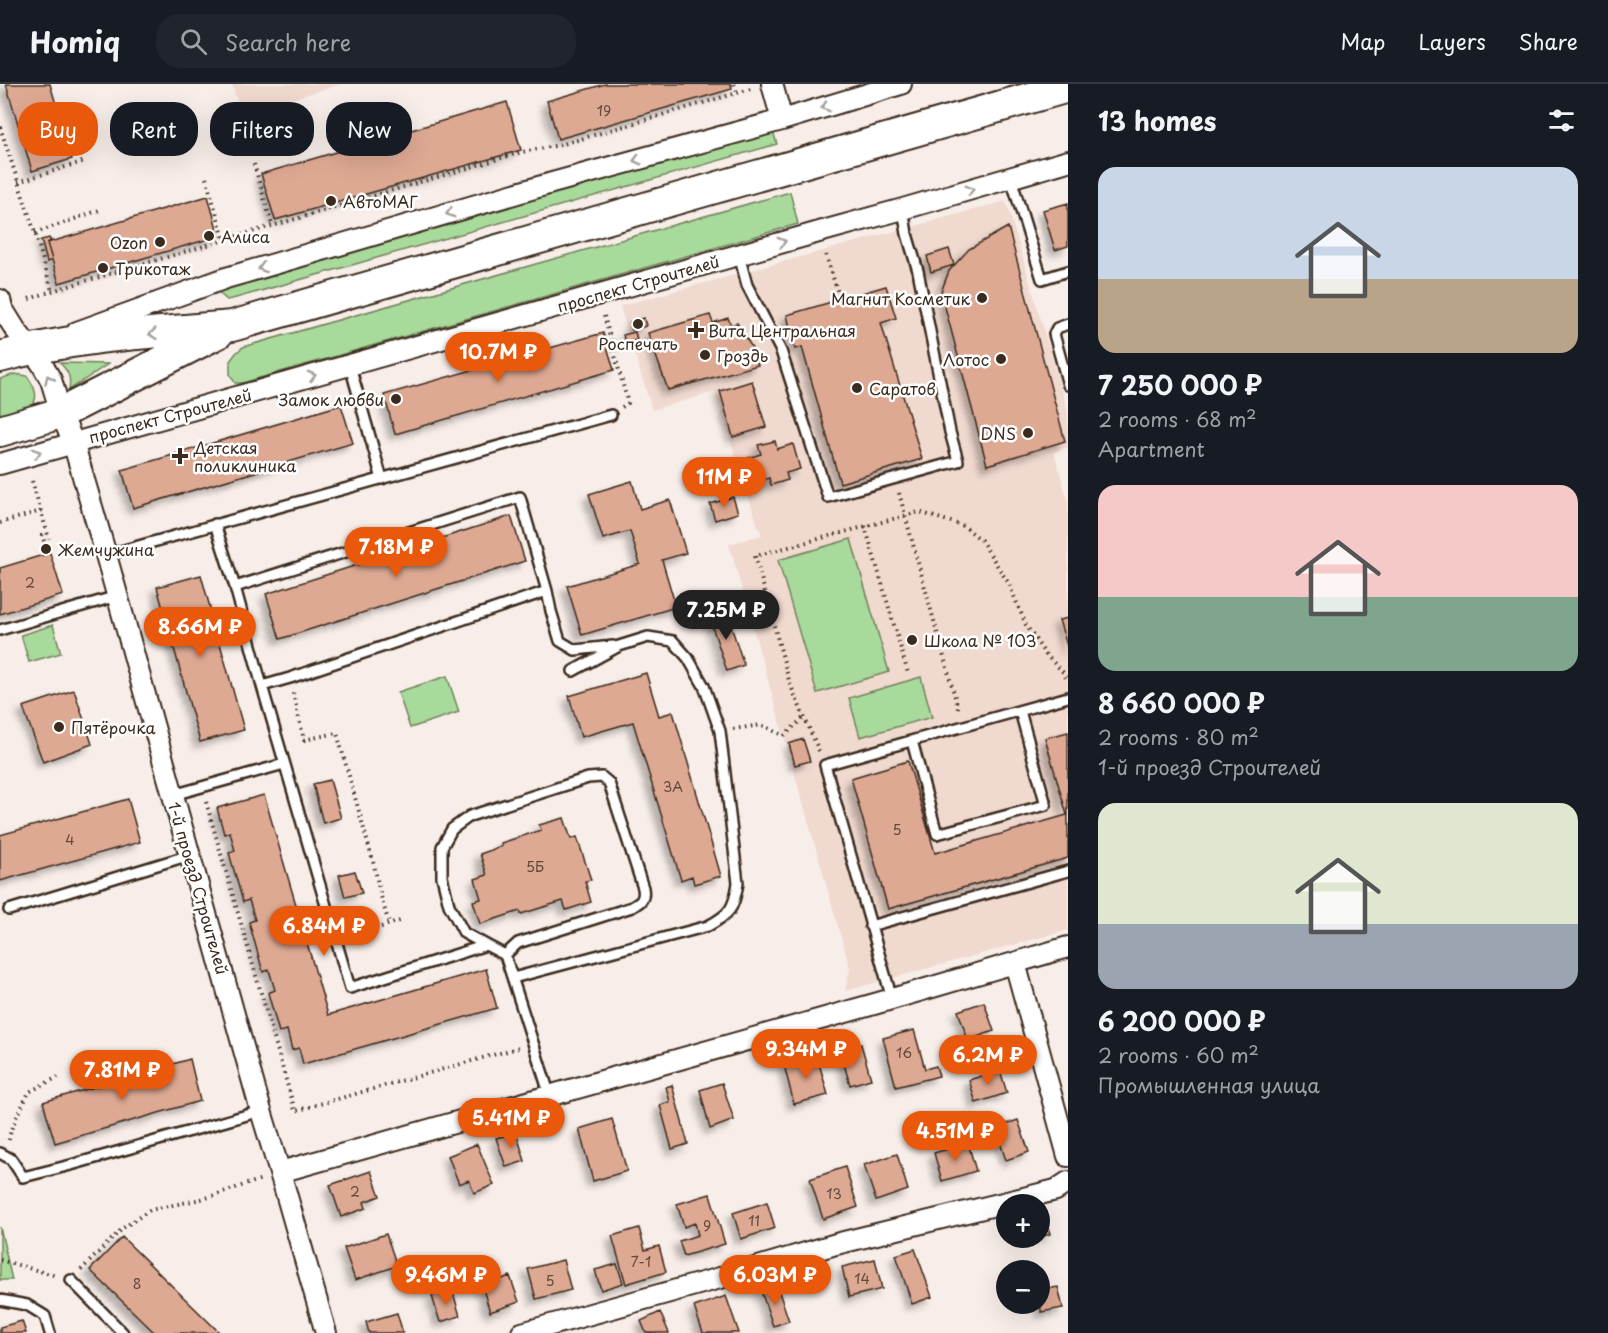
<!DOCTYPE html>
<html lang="en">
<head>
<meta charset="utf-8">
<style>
	body { margin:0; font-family:"Playpen Sans",sans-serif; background:#20242c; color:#f1f3f6; height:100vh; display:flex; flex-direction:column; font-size:22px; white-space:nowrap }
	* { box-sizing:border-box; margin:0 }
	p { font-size:20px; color:#9ea1a6 }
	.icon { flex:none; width:33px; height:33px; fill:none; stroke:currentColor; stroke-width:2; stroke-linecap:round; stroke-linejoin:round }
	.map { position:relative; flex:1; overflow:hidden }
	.side { display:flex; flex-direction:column; background:#171b24; width:540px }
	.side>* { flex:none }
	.hud { position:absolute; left:18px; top:18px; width:570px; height:54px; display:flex; gap:12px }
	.tools { position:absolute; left:996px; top:1110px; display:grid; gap:12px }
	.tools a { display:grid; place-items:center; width:54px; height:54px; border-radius:50%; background:#171b24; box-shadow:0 6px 24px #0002; font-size:30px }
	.price { position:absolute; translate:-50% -51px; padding:0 14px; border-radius:21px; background:#ea580c; color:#fff; font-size:20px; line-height:39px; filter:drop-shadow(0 2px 3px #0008) }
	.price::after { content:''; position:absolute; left:50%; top:36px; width:18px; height:14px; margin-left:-9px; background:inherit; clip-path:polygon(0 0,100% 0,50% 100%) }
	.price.on { background:#222; color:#fff }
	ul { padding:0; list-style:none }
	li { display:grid; align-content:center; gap:12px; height:318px; padding:0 30px }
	li span { display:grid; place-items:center; height:186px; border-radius:18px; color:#555 }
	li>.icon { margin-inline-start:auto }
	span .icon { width:108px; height:108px; fill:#fffc; stroke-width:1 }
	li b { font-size:26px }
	h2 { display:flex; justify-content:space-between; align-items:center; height:72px; padding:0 30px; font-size:26px }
	.tag { padding:0 21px; border-radius:24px; background:#171b24; box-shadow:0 6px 24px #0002; font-size:21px; line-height:54px }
	.tag.on { background:#ea580c; color:#fff }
	header { display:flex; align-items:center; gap:36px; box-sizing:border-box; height:84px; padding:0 30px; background:#171b24; border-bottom:2px solid #363941 }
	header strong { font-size:28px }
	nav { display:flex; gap:33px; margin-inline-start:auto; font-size:21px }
	.search { width:420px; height:54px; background:#20242c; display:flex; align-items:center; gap:15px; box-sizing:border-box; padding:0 21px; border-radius:24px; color:#9ea1a6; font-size:22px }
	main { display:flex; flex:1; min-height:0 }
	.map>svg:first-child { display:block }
	.built { fill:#f0d9cf }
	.green { fill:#a8da9b; stroke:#72825c; stroke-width:1.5 }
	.building { fill:#dea993; stroke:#3b2a1e; stroke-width:1.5; filter:url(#shadow) }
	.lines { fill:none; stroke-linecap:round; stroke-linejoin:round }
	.service-casing { stroke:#3b2a1e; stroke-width:14 }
	.minor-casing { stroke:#3b2a1e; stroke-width:24 }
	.primary-casing { stroke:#3b2a1e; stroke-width:34 }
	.path { stroke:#3b2a1e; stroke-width:4; stroke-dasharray:1.5 4.5; stroke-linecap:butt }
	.service { stroke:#fff; stroke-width:9 }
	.minor { stroke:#fff; stroke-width:20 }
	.primary { stroke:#fff; stroke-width:30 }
	.oneway { stroke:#a79f9a }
	.poi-dot { fill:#3b2a1e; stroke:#fff; stroke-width:2 }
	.labels { text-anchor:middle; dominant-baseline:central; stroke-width:5; stroke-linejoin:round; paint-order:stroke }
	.number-label { font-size:14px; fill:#644a3b }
	.poi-label { font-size:16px; fill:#3b2a1e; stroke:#fff; text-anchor:start }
	.street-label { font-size:16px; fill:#3b2a1e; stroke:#fff }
</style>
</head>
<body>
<header>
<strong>Homiq</strong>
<div class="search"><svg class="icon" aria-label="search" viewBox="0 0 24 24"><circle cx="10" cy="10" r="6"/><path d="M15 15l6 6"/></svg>Search here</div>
<nav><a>Map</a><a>Layers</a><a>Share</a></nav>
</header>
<main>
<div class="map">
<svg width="1068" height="1249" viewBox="0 0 1068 1249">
	<defs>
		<filter id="shadow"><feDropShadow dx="-5.5" dy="5.5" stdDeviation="3" flood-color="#0004"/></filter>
	</defs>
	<rect width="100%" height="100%" fill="#f8eee9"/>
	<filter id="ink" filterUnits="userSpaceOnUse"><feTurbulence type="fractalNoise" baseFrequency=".0167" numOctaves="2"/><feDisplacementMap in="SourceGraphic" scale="12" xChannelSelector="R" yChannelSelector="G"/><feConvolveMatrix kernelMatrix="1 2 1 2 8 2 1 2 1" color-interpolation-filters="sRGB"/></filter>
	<g filter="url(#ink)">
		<!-- built -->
		<path class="built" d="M232,0h110l-101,30z
			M1006,117l62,211v35l-14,5 14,49v429l-223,61 5,-23 -121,-424 33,-9 -5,-12 -42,-131 -63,18 -32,-104z"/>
		<!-- green -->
		<path class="green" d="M773,47l4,13 -541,154 -9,2 -7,-6 2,-8z
			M790,108l8,32 -556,159h-7l-5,-9v-13l6,-8 7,-6z
			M60,279l48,1 -39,26c2,-12 0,-18 -9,-27z
			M15,290l12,2c8,11 14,23 1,34 -6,5 -20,7 -28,9v-40z
			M851,455l38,133 -72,21 -39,-133z
			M53,541l8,28 -32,9 -8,-27z
			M447,592l12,36 -49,16 -12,-36z
			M921,593l11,40 -72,20 -11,-39z
			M0,1143l12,53h-12z"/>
		<!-- building -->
		<path class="building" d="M6,0h44l22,75 -40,12z
			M605,0h126l1,5 -174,50 -11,-38z
			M507,18l14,48 -246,70 -14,-46z
			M208,112l11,40 -160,47 -12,-40z
			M1068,119v43l-13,4 -12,-40z
			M1008,143l57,214 -78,24 -46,-173 8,-21 20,-22z
			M49,154l2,3 -4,2 5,17 -5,2 -6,-22z
			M949,165l5,16 -23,7 -4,-16z
			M886,202l10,32 -15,5 41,136 -82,24 -38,-136 -7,2 -8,-34z
			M710,231l3,8 15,-5 3,7 6,-2 14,23 7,19 -90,25 -20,-57z
			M644,234l2,8 -14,4 -2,-8z
			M635,248l2,8 -12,3 -2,-8z
			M603,249l11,37 -219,64 -11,-39z
			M752,297l14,46 -33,10 -13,-46z
			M341,321l12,38 -220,65 -11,-38z
			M775,357l2,8 16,-5 7,25 -14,4 2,7 -17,5 -2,-7 -13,4 -8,-24 13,-4 -3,-9z
			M632,397l8,28 30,-9 16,53 -24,7 14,47 -94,28 -15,-49 73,-22 -10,-33 -27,8 -14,-45z
			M733,413l5,16 -23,7 -5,-16z
			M511,432l14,45 -245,78 -14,-45z
			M50,469l13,42 -63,19v-46z
			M201,491l43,155 -44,12 -43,-155z
			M726,527l18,54 -17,6 -18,-54z
			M1068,534v31l-9,-29z
			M646,589l13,43 14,-4 48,164 -27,8 -2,-8 -11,4 -48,-158 -52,15 -12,-41z
			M74,606l18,54 -49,18 -20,-55z
			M1068,648v126l-180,51 -37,-131 57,-17 27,92 132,-38 -22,-77z
			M803,655l7,22 -15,4 -6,-21z
			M330,696l11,38 -18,5 -10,-39z
			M264,711l64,220 158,-46 11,39 -194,56 -4,-16 -7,2 -5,-20 -8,2 -11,-39 7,-3 -6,-20 -6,2 -14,-50 6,-2 -6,-20 -6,2 -14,-49 6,-2 -5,-19 -6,2 -7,-26z
			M128,715l12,43 -140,39v-46z
			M564,734l7,21 6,-2 14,43 -6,1 6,21 -25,8 -3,-9 -42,13 -1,-3 -40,13 -7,-23 8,-2 -6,-20 12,-4 -7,-21 22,-8 -1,-3 40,-13 -2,-5z
			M355,787l7,22 -17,4 -6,-22z
			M984,918l10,29 -26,9 -10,-29z
			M914,946l11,39 11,-3 3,10 -43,11 -13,-49z
			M861,960l10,35 -21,6 -10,-35z
			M817,972l11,39 -34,9 -10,-39z
			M190,975l10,42 -145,42 -12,-41z
			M1000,986l7,23 -31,10 -7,-23z
			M722,999l12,37 -24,9 -10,-39z
			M672,1001l16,59 -16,5 -12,-44 10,-3 -4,-15z
			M612,1035l15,52 -34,10 -14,-52z
			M1018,1036l11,32 -23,8 -11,-32z
			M516,1048l9,29 -19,6 -10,-29z
			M968,1059l8,28 -34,10 -8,-28z
			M477,1060l17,41 -20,8 -5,-13 -10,4 -11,-28z
			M897,1070l11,36 -32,11 -12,-36z
			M845,1083l13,40 -35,12 -13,-40z
			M371,1087l9,25 -16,6 2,6 -25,9 -11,-32z
			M710,1110l15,50 -41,12 -5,-15 19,-6 -3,-12 -11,4 -7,-23z
			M767,1118l8,26 -34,11 -8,-26z
			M1045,1129l5,21 -10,3v-23z
			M639,1144l6,22 14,-4 7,26 -40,12 -14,-48z
			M386,1150l11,32 -42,14 -11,-32z
			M122,1153l98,96h-65l-65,-63z
			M915,1165l17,48 -20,7 -16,-49z
			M875,1175l7,30 -33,8 -7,-30z
			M563,1176l8,30 -35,9 -8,-30z
			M617,1180l6,19 -22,7 -6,-20z
			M510,1192l9,26 -29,10 -8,-26z
			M777,1202l12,35 -16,5 -12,-35z
			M1058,1203l5,21 -22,4 -1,-22z
			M452,1205l8,27 -20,6 -8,-26z
			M726,1212l13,37h-36l-9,-26z
			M660,1228l9,21h-23l-5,-12z
			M397,1229l6,20h-34l-3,-11z
			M22,1237l4,12h-26v-6z"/>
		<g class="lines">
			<!-- service casing -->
			<g class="service-casing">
				<path id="service" d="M1011,94l31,101 26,-8
					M739,171l8,30 34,66 47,146 130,-36 -8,-29 -32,-161 -11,-37 -4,-25
					M1068,240l-11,4 -3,6 14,51
					M350,282l32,113
					M215,440l20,63 27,99 88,302 136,-43 19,10 45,141
					M106,471l505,-140
					M235,503l285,-90 27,94 -257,87 -28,8
					M547,507l4,20 9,30 15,9 38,-4
					M0,546l117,-34
					M912,657l25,93 109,-29 -26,-94
					M173,711l111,-31
					M9,826l181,-55
					M870,842l198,-55
					M486,861l-22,-12 -15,-28 -7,-28v-30l10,-18 18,-13 118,-38 14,-1 7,6 3,9 31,96c2,11 -2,14 -11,19l-114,36 -13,12
					M513,894l195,-52c22,-12 26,-17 30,-43l-18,-152 -16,-45 -16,-28 -15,-17 -25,-4 -29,9 -46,25
					M892,915l-67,-234 243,-68
					M0,1069l11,6 12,18 48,-12 190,-54
					M71,1196l52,53
					M0,1216l27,5 18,11 5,17"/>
			</g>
			<!-- minor casing -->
			<g class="minor-casing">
				<path id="minor" d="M772,0l10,36
					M0,216l2,8 13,21 27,35 9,16 10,33 12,29 33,113 155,556 23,75 42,147
					M77,248l149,-54 326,-95 230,-63 119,-36
					M0,380l819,-232 84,-23 165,-48
					M1015,879l53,193
					M280,1088l612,-173 176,-52
					M522,1249l216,-60 98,-29 220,-54 12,-8"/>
			</g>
			<!-- primary casing -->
			<g class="primary-casing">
				<path id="primary" d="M0,273c75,-21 155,-24 232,-31l836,-239
					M0,347l61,-18 157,-80"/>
			</g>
			<!-- path -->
			<path class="path" d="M734,0l3,9
				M0,43l35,106 17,58
				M254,80l18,61
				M206,94l18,61
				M18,98l67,-21
				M35,149l65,-23
				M826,171l12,38v8
				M29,215l23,-8 470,-139 38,-7 194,-57
				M604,232l24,87 -6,4
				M32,397l17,58
				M899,409l60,219
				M0,439l41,-12
				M865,442l43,147
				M44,457l-2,-6 6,-1
				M293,609l11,47 33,-7 37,132 6,28 9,31
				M733,645l29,-4 22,11 20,-19
				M819,667l-29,-67 -35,-128 164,-44 45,14 17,14 28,44 17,41 19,29 17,17 6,10
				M206,718l89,309 226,-64
				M381,843l19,-6
				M9,1056l2,-11 18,-37 29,-15
				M0,1176l57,16
				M81,1186l42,-42 27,-18 56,-12 56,-19"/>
			<!-- service -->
			<use href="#service" class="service"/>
			<!-- minor -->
			<use href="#minor" class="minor"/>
			<!-- primary -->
			<use href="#primary" class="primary"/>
		</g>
		<!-- one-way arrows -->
		<defs><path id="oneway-chevron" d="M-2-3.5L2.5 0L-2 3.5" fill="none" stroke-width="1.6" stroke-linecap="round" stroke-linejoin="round" transform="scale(1.5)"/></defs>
		<g class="oneway">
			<use href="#oneway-chevron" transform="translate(825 23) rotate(163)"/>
			<use href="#oneway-chevron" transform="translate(637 76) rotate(165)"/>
			<use href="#oneway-chevron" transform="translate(970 106) rotate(-16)"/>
			<use href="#oneway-chevron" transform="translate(450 129) rotate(164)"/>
			<use href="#oneway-chevron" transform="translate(782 158) rotate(-16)"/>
			<use href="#oneway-chevron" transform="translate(262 184) rotate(164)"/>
			<use href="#oneway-chevron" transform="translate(153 250) rotate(174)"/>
			<use href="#oneway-chevron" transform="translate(312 292) rotate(-15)"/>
			<use href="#oneway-chevron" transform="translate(49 295) rotate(-114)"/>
			<use href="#oneway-chevron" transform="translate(37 369) rotate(-16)"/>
		</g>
	</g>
	<!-- markers -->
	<g class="poi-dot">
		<circle cx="331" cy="117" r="6"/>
		<circle cx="209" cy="152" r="6"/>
		<circle cx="160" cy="158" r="6"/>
		<circle cx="103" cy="184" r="6"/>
		<circle cx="982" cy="214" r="6"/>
		<circle cx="638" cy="240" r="6"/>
		<path d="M693 237h6v6h6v6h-6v6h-6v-6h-6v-6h6z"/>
		<circle cx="705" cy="271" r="6"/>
		<circle cx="1001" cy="275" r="6"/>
		<circle cx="857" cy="304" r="6"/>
		<circle cx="396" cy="315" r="6"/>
		<circle cx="1028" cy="349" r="6"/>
		<path d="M177 363h6v6h6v6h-6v6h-6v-6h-6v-6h6z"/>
		<circle cx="46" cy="465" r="6"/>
		<circle cx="912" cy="556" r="6"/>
		<circle cx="59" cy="643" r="6"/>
	</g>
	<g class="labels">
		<!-- number labels -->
		<g class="number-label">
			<text x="604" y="26">19</text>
			<text x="30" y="498">2</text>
			<text x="673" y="702">3А</text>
			<text x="897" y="745">5</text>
			<text x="70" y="755">4</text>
			<text x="535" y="782">5Б</text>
			<text x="904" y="968">16</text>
			<text x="355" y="1107">2</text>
			<text x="834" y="1109">13</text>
			<text x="754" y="1136">11</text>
			<text x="707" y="1141">9</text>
			<text x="641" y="1177">7-1</text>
			<text x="862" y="1194">14</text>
			<text x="550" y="1196">5</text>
			<text x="137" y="1199">8</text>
		</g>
		<!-- poi labels -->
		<g class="poi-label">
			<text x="343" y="117">АвтоМАГ</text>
			<text x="221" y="152">Алиса</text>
			<text x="148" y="158" text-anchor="end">Ozon</text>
			<text x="115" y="184">Трикотаж</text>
			<text x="970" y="214" text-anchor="end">Магнит Косметик</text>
			<text x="708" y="246">Вита Центральная</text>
			<text x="638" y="259" text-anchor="middle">Роспечать</text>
			<text x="717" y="271">Гроздь</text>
			<text x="989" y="275" text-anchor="end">Лотос</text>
			<text x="869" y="304">Саратов</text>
			<text x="384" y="315" text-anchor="end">Замок любви</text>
			<text x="1016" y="349" text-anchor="end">DNS</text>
			<text x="194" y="363">Детская<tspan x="194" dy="18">поликлиника</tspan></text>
			<text x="58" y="465">Жемчужина</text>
			<text x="924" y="556">Школа № 103</text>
			<text x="71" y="643">Пятёрочка</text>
		</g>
		<!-- street labels -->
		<g class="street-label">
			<text transform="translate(638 199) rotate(-16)">проспект Строителей</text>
			<text transform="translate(170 331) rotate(-15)">проспект Строителей</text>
			<text transform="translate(199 804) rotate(74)">1-й проезд Строителей</text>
		</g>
	</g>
</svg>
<div class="tools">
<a>+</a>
<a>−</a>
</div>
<b class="price" style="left:498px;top:299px">10.7M ₽</b>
<b class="price" style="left:724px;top:424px">11M ₽</b>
<b class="price" style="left:396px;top:494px">7.18M ₽</b>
<b class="price on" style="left:726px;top:557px">7.25M ₽</b>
<b class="price" style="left:200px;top:574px">8.66M ₽</b>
<b class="price" style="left:324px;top:873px">6.84M ₽</b>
<b class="price" style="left:806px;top:996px">9.34M ₽</b>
<b class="price" style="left:988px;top:1002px">6.2M ₽</b>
<b class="price" style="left:122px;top:1017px">7.81M ₽</b>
<b class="price" style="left:511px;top:1065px">5.41M ₽</b>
<b class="price" style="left:955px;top:1078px">4.51M ₽</b>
<b class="price" style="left:446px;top:1222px">9.46M ₽</b>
<b class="price" style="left:775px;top:1222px">6.03M ₽</b>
<div class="hud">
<a class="tag on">Buy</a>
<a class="tag">Rent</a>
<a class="tag">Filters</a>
<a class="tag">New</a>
</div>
</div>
<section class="side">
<h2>13 homes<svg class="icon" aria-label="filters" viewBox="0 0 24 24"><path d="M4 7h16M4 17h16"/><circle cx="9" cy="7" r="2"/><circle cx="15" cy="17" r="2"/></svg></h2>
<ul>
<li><span style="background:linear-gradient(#c9d6e8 60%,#b9a48a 0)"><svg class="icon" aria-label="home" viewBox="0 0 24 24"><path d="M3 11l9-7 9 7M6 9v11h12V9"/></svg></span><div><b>7 250 000 ₽</b><p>2 rooms · 68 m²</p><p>Apartment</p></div></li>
<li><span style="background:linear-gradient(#f6c9c9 60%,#7fa58c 0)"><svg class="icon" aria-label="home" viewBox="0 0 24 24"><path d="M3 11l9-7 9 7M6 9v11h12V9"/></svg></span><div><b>8 660 000 ₽</b><p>2 rooms · 80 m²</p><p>1-й проезд Строителей</p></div></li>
<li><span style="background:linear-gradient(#dfe7d0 65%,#9aa5b1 0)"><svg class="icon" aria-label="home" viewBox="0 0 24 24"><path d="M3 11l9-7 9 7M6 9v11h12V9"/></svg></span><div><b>6 200 000 ₽</b><p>2 rooms · 60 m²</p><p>Промышленная улица</p></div></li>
</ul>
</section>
</main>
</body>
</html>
